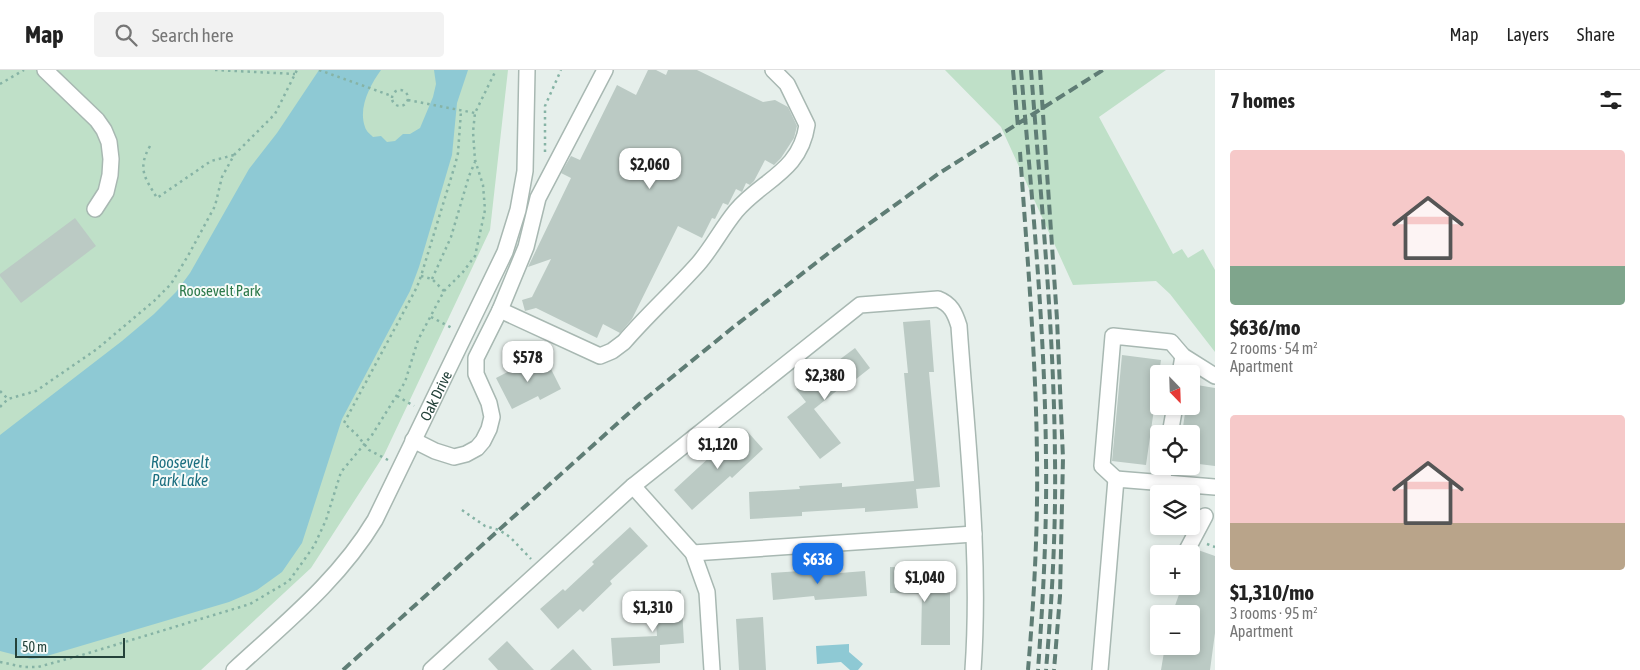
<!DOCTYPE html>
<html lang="en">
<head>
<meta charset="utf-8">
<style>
	body { margin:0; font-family:"Asap Condensed",sans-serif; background:#f2f2f2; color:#222; height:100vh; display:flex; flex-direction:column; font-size:19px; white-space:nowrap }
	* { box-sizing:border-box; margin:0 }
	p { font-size:16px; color:#767676 }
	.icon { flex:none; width:28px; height:28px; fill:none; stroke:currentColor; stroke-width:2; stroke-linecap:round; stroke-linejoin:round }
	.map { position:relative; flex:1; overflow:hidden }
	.sheet { display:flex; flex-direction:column; background:#fff; width:425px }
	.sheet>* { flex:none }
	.needle { width:32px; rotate:157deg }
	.buttons { position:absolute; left:1150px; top:295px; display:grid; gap:10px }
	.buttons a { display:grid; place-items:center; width:50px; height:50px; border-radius:5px; background:#fff; box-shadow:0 2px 8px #0003; font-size:25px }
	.scale { position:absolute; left:15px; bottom:12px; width:110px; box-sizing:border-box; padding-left:5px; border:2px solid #24423a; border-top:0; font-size:14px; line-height:18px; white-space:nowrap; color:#24423a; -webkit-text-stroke:4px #f7fbf9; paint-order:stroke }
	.price { position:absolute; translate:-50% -42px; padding:0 11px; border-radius:10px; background:#fff; color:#222; font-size:16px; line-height:32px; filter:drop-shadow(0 1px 2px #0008) }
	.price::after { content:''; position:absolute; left:50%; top:30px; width:15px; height:11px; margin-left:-8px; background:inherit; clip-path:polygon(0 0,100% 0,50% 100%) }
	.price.on { background:#1a73e8; color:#fff }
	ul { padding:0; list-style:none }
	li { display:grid; align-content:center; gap:10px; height:265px; padding:0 15px }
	li span { display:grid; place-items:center; height:155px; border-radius:5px; color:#555 }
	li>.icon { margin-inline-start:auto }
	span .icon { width:90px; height:90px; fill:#fffc; stroke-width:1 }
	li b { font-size:21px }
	h2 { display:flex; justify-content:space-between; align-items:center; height:60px; padding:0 15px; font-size:21px }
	header { display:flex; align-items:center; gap:30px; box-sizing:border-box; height:70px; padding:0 25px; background:#fff; border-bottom:1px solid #e0e0e0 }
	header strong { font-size:24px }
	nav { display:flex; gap:28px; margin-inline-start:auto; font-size:18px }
	.search { width:350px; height:45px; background:#f2f2f2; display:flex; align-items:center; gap:12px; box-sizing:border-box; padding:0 18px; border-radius:5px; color:#767676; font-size:19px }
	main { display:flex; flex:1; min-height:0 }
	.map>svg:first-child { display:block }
	.green { fill:#bfe0c8 }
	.water { fill:#8ec9d4 }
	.building { fill:#bbcac4 }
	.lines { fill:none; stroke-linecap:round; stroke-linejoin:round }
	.minor-casing { stroke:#a8b8b2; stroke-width:18 }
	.path { stroke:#86b3a5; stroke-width:2.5; stroke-dasharray:2.5 4; stroke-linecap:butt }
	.minor { stroke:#fff; stroke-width:15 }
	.rail { stroke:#5f7d75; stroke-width:4; stroke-dasharray:10 5; stroke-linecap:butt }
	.labels { text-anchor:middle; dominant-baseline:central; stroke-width:4; stroke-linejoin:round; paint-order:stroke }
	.park-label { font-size:15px; fill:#2d7a4b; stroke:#f7fbf9 }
	.street-label { font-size:15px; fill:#24423a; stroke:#f7fbf9 }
	.water-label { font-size:16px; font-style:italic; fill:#1c6f80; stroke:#f7fbf9 }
</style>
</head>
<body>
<header>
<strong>Map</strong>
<div class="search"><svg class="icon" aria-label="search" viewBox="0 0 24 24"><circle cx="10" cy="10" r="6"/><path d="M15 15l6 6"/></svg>Search here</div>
<nav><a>Map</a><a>Layers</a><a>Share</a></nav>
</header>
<main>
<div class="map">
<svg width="1215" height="600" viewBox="0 0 1215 600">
	<rect width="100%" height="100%" fill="#e6efeb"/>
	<!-- green -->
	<path class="green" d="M0,0h508l-18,160 -106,225 -73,113 -110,102h-201z
		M945,0h221l-67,47 74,137 9,-5 6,9 15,-9 12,21v82l-45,-58 -14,-13 -83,4 -72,-158z"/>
	<!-- water -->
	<path class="water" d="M319,0h62c-11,15 -23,38 -16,57 1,4 5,7 8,10l8,-1 6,6 8,-1 8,-7h7l10,-6 13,-31 3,-13 -2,-14h34l-11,33 -5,52 -33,112 -9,24 -68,128 -40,124 -20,29 -25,18 -28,12 -189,56 -9,1 -31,-8v-216l122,-94 32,-27 22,-22 14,-19 59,-104 28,-36z
		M849,574v8l14,12 -5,6h-8l-9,-8 -24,2 -1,-18z"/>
	<!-- building -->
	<path class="building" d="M648,0h8l10,5 2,-5h29l66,32 12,-2 13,7 9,19 -3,12 -13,20 -7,7 -9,-5 -11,21 -4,4 -4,-2 -4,9 -6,-3 -8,16 -5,-2 -8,16 -3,-1 -10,20 -24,-12 -46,93 -12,14 -17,-9 -6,14 -61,-30 -11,3 -3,-11 10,-3 19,-38 -23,8 43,-89 -10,-5 10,-17 9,4 37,-75 19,10z
		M75,148l21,28 -75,57 -21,-27v-2z
		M930,250l4,52h-5l11,115 -24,2 2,19 -53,4v-4l-63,4v4l-52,3 -1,-27 51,-3 -1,-3 43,-3v4l72,-6 -10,-108h4l-5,-51z
		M855,278l15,20 -24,19 -2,-2 -30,24 27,34 -21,16 -33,-42 19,-15 -10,-13 33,-26 2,3z
		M1122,285l39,5 -15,105 -34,-4z
		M539,286l8,15 4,-2 10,20 -21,11 -2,-4 -26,13 -16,-31z
		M1191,314l24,4v78l-24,-3v-29h-9l4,-28h5z
		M746,360l17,19 -31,29 -2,-2 -38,34 -18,-20 38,-35 3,3z
		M630,457l18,19 -38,35 2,3 -29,28 -3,-3 -22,20 -18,-20 23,-20 2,2 29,-27 -2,-2z
		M1198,480l17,6v77l-5,37h-49l4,-24h26v-32h-19l10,-28h9v-25z
		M890,497l43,1 -1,24h18v53h-29l1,-51 -32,-1z
		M815,500v5l50,-4 2,25 -52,4 -1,-4 -41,4 -2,-27z
		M681,520l3,53 -24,2v18l-47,3 -2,-28 46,-2 -3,-44z
		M763,547l3,53h-27l-3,-51z
		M507,571l27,29h-36l-10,-11z
		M573,579l19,21h-42z"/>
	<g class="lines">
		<!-- minor casing -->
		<g class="minor-casing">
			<g id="minor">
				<path d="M45,0l52,50 7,10 5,12 2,17 -1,16 -4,17 -11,17"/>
				<path d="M500,240l100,46 12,-5 12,-9c23,-27 50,-51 74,-78 14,-16 24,-36 38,-53 26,-31 64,-39 71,-86l-20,-41 -14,-14"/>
				<path d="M1180,304l3,-18"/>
				<path d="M1170,364l5,-28"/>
				<path d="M413,370l22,11 19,6 12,-3 11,-6 6,-7 6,-12 3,-12 -3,-14 -13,-29v-16l24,-48 26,-63 12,-49 67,-128"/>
				<path d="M1116,409l-14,-13 11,-130 58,6 12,14 32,20"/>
				<path d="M1162,413l3,-17"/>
				<path d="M633,416l60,67 14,39 5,78"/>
				<path d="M1187,480l18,-34"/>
				<path d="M693,483l281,-19"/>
				<path id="s1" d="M234,600c51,-47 105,-90 141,-150l130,-268 13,-42 7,-39 2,-101"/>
				<path d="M431,600l202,-184 227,-181 78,-6c13,5 17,14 21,27 8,115 22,229 14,344"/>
				<path d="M1100,600l16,-191 99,8"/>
			</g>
		</g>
		<!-- path -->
		<path class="path" d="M215,0l80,4
			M319,0l73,26
			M0,14l24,-14
			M392 28a8 8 0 1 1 16 0a8 8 0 1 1-16 0Z
			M408,30l67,13
			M150,76c-13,23 -5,32 7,52l54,-37 23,-6
			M545,82v-46l16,-36
			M421,206l11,3 12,12
			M432,209l19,-42 18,-61 6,-14
			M431,247l21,11
			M0,321l8,8
			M397,326l17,10
			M0,337l8,-8 28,-8 61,-42 57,-48 17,-17 18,-30 26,-48 7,-29 12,-22 41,-41 22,-44
			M388,390l-19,-10 -12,-15 -13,-12 73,-136 4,-11 34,-111 3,-12 3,-42
			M462,440l23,16 14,4 11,7 21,22
			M1207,474l8,3
			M0,592l24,5h14l44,-12 168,-51 39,-23 25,-35 12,-26 15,-48 31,-37 33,-53 13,-42 26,-49 19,-19 12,-16 10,-46 -2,-25 -8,-25 -2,-28 2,-19 21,-43"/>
		<!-- minor -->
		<use href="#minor" class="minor"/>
		<!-- rail -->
		<path class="rail" d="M1013,0l5,57
			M1021,0c11,129 24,259 25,389 1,70 -3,141 -8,211
			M1031,0c10,129 23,260 24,389 1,70 -3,141 -9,211
			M1040,0l17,249 6,139 -3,138 -6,74
			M1020,82c7,102 16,204 17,306 1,71 -3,142 -9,212
			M343,600l296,-266 92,-75 99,-77 108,-78 165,-104"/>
	</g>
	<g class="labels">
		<!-- park labels -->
		<g class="park-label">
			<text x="220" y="220">Roosevelt Park</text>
		</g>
		<!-- street labels -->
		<g class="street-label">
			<text stroke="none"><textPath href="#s1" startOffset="345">Oak Drive</textPath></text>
		</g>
		<!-- water labels -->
		<g class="water-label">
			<text x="180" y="392">Roosevelt<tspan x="180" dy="18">Park Lake</tspan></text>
		</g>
	</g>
</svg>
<div class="buttons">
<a><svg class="needle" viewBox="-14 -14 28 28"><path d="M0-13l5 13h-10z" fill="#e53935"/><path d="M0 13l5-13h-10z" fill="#767676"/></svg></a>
<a><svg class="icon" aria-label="locate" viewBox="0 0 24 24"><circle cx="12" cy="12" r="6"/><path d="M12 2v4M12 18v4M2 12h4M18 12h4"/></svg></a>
<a><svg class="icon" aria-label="layers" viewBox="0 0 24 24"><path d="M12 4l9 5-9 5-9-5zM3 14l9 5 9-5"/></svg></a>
<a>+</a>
<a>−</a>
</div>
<div class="scale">50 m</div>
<b class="price" style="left:650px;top:120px">$2,060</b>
<b class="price" style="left:528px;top:313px">$578</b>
<b class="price" style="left:825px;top:331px">$2,380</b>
<b class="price" style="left:718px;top:400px">$1,120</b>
<b class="price on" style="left:818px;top:515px">$636</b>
<b class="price" style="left:925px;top:533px">$1,040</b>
<b class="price" style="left:653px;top:563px">$1,310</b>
</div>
<section class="sheet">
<h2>7 homes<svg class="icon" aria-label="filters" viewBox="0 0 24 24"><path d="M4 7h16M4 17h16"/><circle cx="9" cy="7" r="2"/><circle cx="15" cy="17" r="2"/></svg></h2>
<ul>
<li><span style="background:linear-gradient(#f6c9c9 75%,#7fa58c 0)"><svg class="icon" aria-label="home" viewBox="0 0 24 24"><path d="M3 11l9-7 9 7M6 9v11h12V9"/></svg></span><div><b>$636/mo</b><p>2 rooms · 54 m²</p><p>Apartment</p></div></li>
<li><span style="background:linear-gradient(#f6c9c9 70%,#b9a48a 0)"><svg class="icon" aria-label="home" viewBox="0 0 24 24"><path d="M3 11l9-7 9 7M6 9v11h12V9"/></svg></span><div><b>$1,310/mo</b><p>3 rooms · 95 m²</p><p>Apartment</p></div></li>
</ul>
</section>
</main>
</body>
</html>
